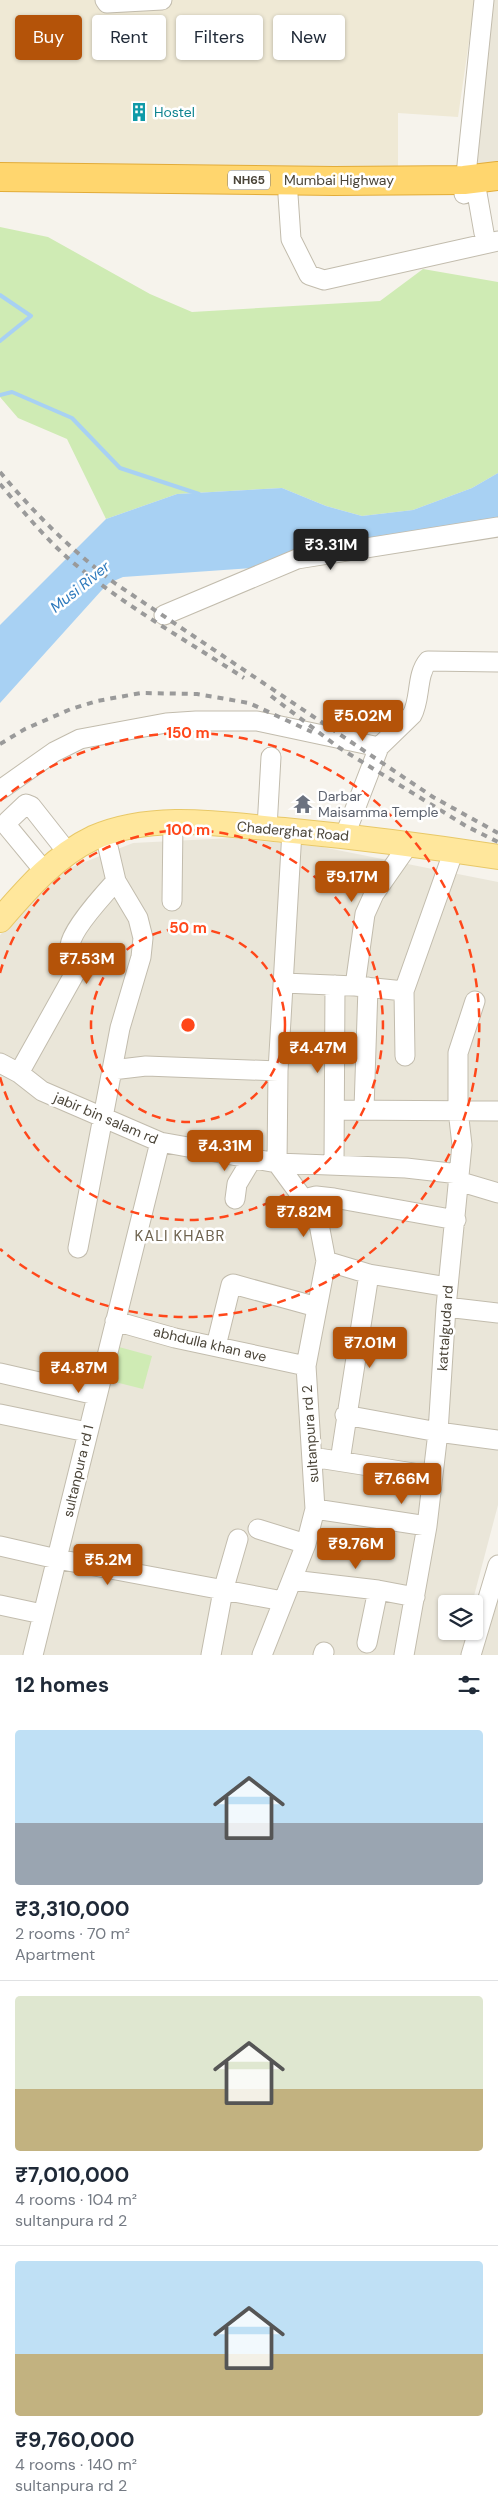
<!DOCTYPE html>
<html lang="en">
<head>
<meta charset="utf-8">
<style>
	body { margin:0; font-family:"DM Sans",sans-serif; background:#f6f6f7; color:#1f2937; height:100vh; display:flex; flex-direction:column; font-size:19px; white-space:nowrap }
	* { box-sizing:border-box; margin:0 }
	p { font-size:16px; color:#747a83 }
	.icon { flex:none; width:28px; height:28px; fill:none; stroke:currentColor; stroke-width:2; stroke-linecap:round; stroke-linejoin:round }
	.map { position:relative; height:1655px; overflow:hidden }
	.side { display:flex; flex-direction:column; background:#fff; flex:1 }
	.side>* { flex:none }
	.hud { position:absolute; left:15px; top:15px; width:469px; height:45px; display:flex; gap:10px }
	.fabs { position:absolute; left:438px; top:1595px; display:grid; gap:10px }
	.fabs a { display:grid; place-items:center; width:45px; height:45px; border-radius:5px; background:#fff; box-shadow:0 1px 4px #0004; font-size:25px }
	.price { position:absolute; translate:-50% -42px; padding:0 11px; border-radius:5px; background:#b45309; color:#fff; font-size:16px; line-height:32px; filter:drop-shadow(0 1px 2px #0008) }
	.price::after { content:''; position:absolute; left:50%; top:30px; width:15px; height:11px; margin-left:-8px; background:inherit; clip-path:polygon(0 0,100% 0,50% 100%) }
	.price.selected { background:#222; color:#fff }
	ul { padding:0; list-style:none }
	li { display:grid; align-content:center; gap:10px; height:265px; padding:0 15px }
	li+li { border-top:1px solid #e0e1e3 }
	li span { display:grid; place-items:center; height:155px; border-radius:5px; color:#555 }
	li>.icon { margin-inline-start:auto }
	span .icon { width:90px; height:90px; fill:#fffc; stroke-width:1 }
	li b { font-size:21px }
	h2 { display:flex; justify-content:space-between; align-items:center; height:60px; padding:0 15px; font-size:21px }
	.chip { padding:0 18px; border-radius:5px; background:#fff; box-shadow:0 1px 4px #0004; font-size:18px; line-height:45px }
	.chip.selected { background:#b45309; color:#fff }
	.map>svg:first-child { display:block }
	.residential { fill:#eae6d9; fill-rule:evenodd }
	.education { fill:#efe9d5 }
	.green { fill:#cfebb4 }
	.water { fill:#a8d1f3 }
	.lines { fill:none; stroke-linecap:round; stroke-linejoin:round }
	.stream { stroke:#a8d1f3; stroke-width:4 }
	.minor-casing { stroke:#c2bcad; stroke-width:21 }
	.major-casing { stroke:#e8c868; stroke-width:26 }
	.highway-casing { stroke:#e2ac39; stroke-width:30 }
	.minor { stroke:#fff; stroke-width:19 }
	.major { stroke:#ffe79c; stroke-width:24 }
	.highway { stroke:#ffd66e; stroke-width:28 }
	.rail { stroke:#9a9a9a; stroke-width:4; stroke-dasharray:6 6; stroke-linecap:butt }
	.ring { fill:none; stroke:#ff471a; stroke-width:2.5; stroke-dasharray:9 6 }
	.labels { text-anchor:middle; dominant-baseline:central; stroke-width:5; stroke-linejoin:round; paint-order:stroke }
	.shield { fill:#fff; stroke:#817d74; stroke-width:1 }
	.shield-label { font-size:12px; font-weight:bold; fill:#4b4539 }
	.culture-label { font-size:14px; fill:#0d838f; stroke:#fff; text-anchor:start }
	.street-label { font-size:14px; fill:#4b4539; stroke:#fff }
	.worship-label { font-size:14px; fill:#5b616d; stroke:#fff; text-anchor:start }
	.water-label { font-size:15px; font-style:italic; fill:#2d79bc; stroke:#fff }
	.neighbourhood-label { font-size:15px; letter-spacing:1px; fill:#6e634f; stroke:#fff }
	.centre { fill:#ff471a; stroke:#fff; stroke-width:2.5 }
	.ring-label { font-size:15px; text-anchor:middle; font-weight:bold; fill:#ff471a; stroke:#fff; stroke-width:5; stroke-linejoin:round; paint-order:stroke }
</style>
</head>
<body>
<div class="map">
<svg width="498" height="1655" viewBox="0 0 498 1655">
	<rect width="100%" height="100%" fill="#f6f3ec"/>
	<!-- residential -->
	<path class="residential" d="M492,0h6v169l-27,3z
		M231,838l91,9 176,35v623l-24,91 24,6v53h-498v-720l62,-64 71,-28zM446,1604h28v27h-28z"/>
	<!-- education -->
	<path class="education" d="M0,0h475l-17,117 -60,-4v59l-398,-5z"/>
	<!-- green -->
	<path class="green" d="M0,227l48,10 102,57 42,18 188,-11 43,-32 75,13v191l-26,15 -59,22 -51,6 -36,-10 -44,-18 -105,6 -71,25 -39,-80 -49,-21 -18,-21z
		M119,1347l33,9 -9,33 -32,-8z"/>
	<!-- water -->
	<path class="water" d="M498,473v54l-78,20 -81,15 -216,15 -14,6 -8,8 -101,112v-78l106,-106 71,-25 105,-6 44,18 36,10 51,-6 59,-22z"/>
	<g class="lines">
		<!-- stream -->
		<path class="stream" d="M0,295l31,21 -31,25
			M0,395l12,-3 60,26 48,50 79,26"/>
		<!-- minor casing -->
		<g class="minor-casing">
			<path id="minor" d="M105,0l2,3 55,-3
				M477,193l7,40
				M464,194l20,-194
				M288,195l3,44 18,36 15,5 174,-39
				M164,615l133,-56 201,-32
				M0,790l54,-38 26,-13 86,-16 30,-2h61l122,26
				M267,828l4,-71
				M345,835l34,-88 33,-32c9,-16 4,-40 16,-54l70,1
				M45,872l-38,-46 1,-5 18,-17 5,2 37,47
				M172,901l1,-79
				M284,983l71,3 49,5
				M355,986l10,-72 9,-20 35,-50
				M405,1056l-1,-65 50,-141
				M0,1063l19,10 23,18 118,51 117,21 129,5 53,6
				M112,1070l34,-4 132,5
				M19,1073l61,-109 -10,-18c1,-16 35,-53 46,-65
				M364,1109l4,-122
				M335,1110l163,1
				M334,1165l1,-180
				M458,1181l40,12
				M235,1199l2,-15 15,-25
				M304,1199l12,-3 18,2 122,22
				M78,1248l42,-220 21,-71 2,-19 -5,-20 -22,-37 -11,-47
				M326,1261l43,13 79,13
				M446,1307l52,6
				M115,1321l60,17 131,28
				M216,1346l15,-61 2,-1 84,23
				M0,1373l96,22
				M0,1414l87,18
				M345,1415l93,17 60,8
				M312,1457l120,19
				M340,1461l29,-187
				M315,1509l112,17
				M258,1529l48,15
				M0,1546l57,13 226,42
				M292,1580l86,10 37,7
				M0,1605l42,9
				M367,1643l11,-53
				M33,1655l127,-513
				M211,1655l12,-64 15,-52
				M262,1655l44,-111 9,-35 -9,-143 20,-105 -8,-42 -41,-56 1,-92 14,-240
				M323,1655l1,-3
				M404,1655l23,-129 11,-94 8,-125 16,-162 -4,-35v-57l17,-52
				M471,1655l27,-90"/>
		</g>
		<!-- major casing -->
		<g class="major-casing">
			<path id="major" d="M0,920c27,-31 55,-64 93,-82 59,-26 129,-14 191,-8 72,7 143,16 214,27"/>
		</g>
		<!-- highway casing -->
		<g class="highway-casing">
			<path id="highway" d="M0,177l334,4 130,-1 34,-4"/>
		</g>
		<!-- minor -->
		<use href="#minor" class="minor"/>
		<!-- major -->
		<use href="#major" class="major"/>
		<!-- highway -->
		<use href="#highway" class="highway"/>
		<!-- rail -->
		<path class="rail" d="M0,472c35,42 72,79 116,112l317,213 65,36
			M0,484c22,26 44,53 70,76 53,45 116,80 174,118
			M271,696l67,51 128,79 32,16
			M0,744l25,-15 46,-20 26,-8 44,-8 56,1 52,9 63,29"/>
	</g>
	<!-- distance rings -->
	<g class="ring">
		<circle cx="188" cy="1025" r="97"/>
		<path d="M0 973A195 195 0 1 1 0 1077"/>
		<path d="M0 801A292 292 0 1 1 0 1249"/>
	</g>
	<!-- icons -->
	<defs>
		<g id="building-bare" transform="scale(1.5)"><path d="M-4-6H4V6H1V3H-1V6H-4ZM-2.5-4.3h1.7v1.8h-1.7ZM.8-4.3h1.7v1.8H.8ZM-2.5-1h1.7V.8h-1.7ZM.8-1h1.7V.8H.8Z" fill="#0f9aa8" stroke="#fff" stroke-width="2.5" paint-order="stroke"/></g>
		<g id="temple-bare" transform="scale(1.5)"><path d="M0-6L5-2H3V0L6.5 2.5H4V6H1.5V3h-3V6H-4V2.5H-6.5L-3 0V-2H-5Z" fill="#6b7280" stroke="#fff" stroke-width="2.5" paint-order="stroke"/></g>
	</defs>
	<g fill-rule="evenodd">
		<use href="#building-bare" x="139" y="112"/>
		<use href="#temple-bare" x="303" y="804"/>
	</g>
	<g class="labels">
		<!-- shield labels -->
		<rect class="shield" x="228" y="170.5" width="42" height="19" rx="4"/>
		<g class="shield-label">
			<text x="249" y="180">NH65</text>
		</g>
		<!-- culture labels -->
		<g class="culture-label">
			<text x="154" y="112">Hostel</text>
		</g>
		<!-- street labels -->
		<g class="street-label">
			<text x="339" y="180">Mumbai Highway</text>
			<text transform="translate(293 831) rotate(5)">Chaderghat Road</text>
			<text transform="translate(106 1118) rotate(23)">jabir bin salam rd</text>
			<text transform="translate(445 1328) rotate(-86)">kattalguda rd</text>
			<text transform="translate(210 1344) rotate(13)">abhdulla khan ave</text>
			<text transform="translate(310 1434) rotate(-94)">sultanpura rd 2</text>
			<text transform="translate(78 1471) rotate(-77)">sultanpura rd 1</text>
		</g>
		<!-- worship labels -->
		<g class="worship-label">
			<text x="318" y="796">Darbar<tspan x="318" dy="16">Maisamma Temple</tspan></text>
		</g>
		<!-- water labels -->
		<g class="water-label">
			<text transform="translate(80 587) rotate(-39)">Musi River</text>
		</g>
		<!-- neighbourhood labels -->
		<g class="neighbourhood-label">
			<text x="180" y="1236">KALI KHABR</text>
		</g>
	</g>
	<circle cx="188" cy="1025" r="8" class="centre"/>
	<g class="ring-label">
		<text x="188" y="738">150 m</text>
		<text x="188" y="835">100 m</text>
		<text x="188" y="933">50 m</text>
	</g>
</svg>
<div class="fabs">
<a><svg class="icon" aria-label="layers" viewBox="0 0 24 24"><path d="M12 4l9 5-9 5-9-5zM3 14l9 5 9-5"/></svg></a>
</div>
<b class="price selected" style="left:331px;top:571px">₹3.31M</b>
<b class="price" style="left:363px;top:742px">₹5.02M</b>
<b class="price" style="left:352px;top:903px">₹9.17M</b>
<b class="price" style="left:87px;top:985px">₹7.53M</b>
<b class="price" style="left:318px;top:1074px">₹4.47M</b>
<b class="price" style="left:225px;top:1172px">₹4.31M</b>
<b class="price" style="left:304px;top:1238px">₹7.82M</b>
<b class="price" style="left:370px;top:1369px">₹7.01M</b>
<b class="price" style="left:79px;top:1394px">₹4.87M</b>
<b class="price" style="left:402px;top:1505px">₹7.66M</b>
<b class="price" style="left:356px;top:1570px">₹9.76M</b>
<b class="price" style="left:108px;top:1586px">₹5.2M</b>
<div class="hud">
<a class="chip selected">Buy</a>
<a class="chip">Rent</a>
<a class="chip">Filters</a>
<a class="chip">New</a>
</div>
</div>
<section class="side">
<h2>12 homes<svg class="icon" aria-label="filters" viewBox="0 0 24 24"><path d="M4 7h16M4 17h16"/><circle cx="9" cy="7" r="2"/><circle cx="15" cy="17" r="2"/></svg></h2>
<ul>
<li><span style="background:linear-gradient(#bfe0f5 60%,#9aa5b1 0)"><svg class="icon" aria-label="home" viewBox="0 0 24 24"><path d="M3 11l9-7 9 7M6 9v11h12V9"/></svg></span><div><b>₹3,310,000</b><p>2 rooms · 70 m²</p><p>Apartment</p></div></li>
<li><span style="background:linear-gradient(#dfe7d0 60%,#c2b280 0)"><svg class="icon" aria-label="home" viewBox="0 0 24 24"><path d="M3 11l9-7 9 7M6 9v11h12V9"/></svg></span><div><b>₹7,010,000</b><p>4 rooms · 104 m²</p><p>sultanpura rd 2</p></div></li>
<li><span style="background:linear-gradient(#bfe0f5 60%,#c2b280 0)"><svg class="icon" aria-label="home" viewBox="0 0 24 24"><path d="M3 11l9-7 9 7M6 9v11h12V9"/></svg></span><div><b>₹9,760,000</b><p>4 rooms · 140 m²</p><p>sultanpura rd 2</p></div></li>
</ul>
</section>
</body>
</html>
